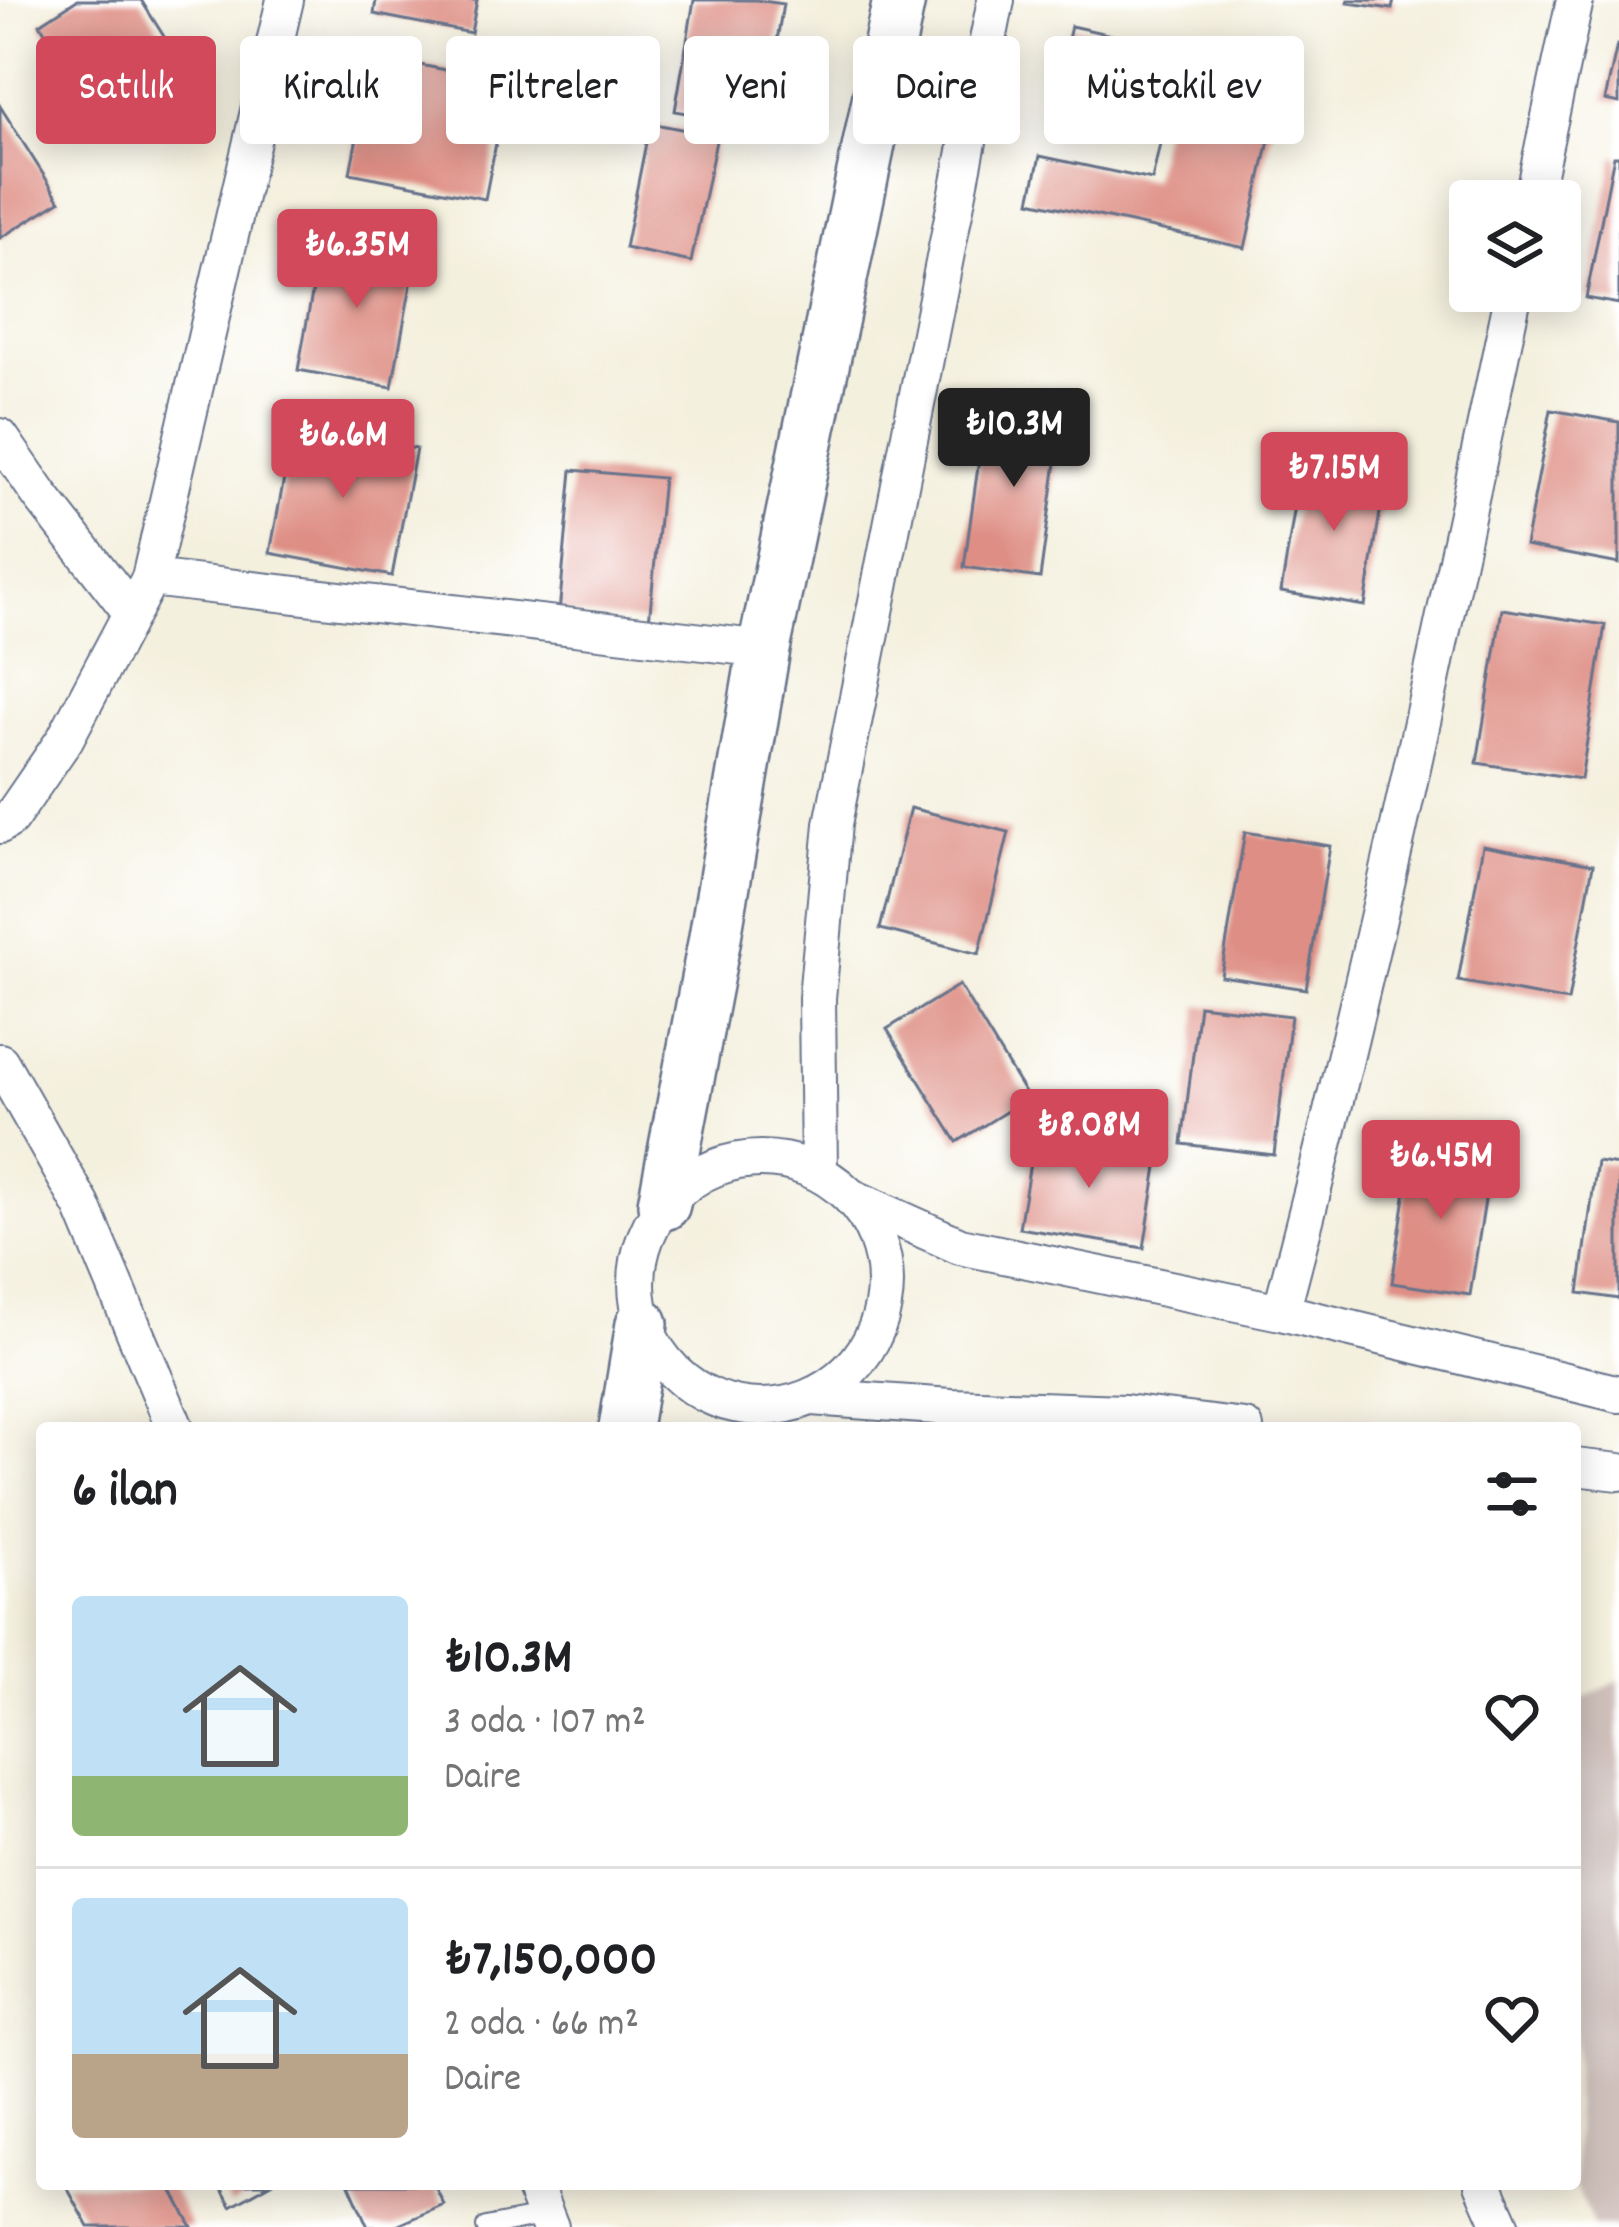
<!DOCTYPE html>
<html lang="tr">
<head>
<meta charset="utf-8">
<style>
	body { margin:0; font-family:Dekko,sans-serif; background:#f2f2f2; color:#202124; height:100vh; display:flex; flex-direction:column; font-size:45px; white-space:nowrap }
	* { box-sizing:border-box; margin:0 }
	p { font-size:39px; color:#757577 }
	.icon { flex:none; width:66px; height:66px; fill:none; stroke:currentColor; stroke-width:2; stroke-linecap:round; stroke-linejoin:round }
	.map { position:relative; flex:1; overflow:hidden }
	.sheet { position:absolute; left:36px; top:1422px; width:1545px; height:768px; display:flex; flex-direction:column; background:#fff; border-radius:12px; box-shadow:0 6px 30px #0003 }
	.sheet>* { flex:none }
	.hud { position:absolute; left:36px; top:36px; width:1548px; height:108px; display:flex; gap:24px }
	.controls { position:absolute; left:1449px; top:180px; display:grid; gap:24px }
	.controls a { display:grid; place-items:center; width:132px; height:132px; border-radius:12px; background:#fff; box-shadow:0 6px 30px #0003; font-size:60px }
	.price { position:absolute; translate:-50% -102px; padding:0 27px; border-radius:12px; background:#d1495b; color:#fff; font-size:39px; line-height:78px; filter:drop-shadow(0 3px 6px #0008) }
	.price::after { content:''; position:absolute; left:50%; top:72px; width:36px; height:27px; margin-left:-18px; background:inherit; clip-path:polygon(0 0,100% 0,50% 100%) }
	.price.current { background:#222; color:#fff }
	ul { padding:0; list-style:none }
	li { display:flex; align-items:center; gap:36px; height:300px; padding:0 36px }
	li+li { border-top:3px solid #e0e0e0 }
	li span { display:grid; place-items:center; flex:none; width:336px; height:240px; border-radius:12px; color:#555 }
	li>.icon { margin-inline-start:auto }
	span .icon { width:144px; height:144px; fill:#fffc; stroke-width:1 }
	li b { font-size:51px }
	h2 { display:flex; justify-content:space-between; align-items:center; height:144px; padding:0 36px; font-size:51px }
	.pill { padding:0 42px; border-radius:12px; background:#fff; box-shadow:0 6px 30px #0003; font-size:42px; line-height:108px }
	.pill.current { background:#d1495b; color:#fff }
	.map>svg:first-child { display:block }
	.industrial { fill:#cfc0bb }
	.building { fill:#de8e84 }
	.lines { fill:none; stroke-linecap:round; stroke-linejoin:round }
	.service-casing { stroke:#67738b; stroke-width:22 }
	.minor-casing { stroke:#67738b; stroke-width:40 }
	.secondary-casing { stroke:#67738b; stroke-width:56 }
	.service { stroke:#fff; stroke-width:18 }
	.minor { stroke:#fff; stroke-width:36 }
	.secondary { stroke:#fff; stroke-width:51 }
</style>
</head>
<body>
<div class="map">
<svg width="1619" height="2227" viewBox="0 0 1619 2227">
	<rect width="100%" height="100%" fill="#fff"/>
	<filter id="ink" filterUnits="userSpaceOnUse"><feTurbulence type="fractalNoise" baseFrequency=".00833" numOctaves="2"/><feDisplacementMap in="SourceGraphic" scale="24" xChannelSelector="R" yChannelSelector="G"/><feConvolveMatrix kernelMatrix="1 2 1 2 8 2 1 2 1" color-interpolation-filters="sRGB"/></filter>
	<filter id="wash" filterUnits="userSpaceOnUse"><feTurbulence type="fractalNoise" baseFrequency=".004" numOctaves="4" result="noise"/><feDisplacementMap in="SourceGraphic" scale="48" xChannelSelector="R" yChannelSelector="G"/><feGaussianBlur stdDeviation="2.7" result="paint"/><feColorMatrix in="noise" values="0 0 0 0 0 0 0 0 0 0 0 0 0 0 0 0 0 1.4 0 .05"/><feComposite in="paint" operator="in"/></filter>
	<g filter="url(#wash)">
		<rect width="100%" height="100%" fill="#f4f0de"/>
		<!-- industrial -->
		<path class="industrial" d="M1619,1681v546h-26l-18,-43v-482z"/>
		<g id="blocks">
			<!-- building -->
			<path class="building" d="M77,0h64l39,62 -83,53 -57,-91z
				M376,0h101l-6,33 -97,-19z
				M694,0h62l27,4 -20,122 -88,-15z
				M1348,0h46l-2,9 -44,-6z
				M1071,26l213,47 -39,175 -215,-47 10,-45 112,24 19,-86 -110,-23z
				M1617,45h2v58l-14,-3z
				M373,56l135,26 -23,117 -135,-26z
				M0,106l60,95 -60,37z
				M650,123l67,13 -26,126 -66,-14z
				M1614,156h5v148l-33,-6z
				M323,234l94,18 -25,135 -94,-17z
				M987,402l76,10 -23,166 -76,-11z
				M1551,410l68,12v142l-94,-18z
				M294,425l122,24 -24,127 -122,-23z
				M1302,462l84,13 -21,131 -84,-14z
				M572,470l91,8 -14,144 -90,-9z
				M1502,609l103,16 -24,154 -104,-16z
				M910,808l99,24 -30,122 -99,-25z
				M1245,832l85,14 -24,143 -85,-13z
				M1483,845l110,20 -25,136 -110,-20z
				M959,985l69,113 -71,44 -70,-113z
				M1199,1005l92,11 -17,139 -92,-11z
				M1035,1134l124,20 -15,94 -125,-20z
				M1412,1150l79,12 -21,133 -78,-12z
				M1597,1162l22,3v134l-40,-6z
				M65,2184h104l23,43h-103z
				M219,2184h51l-39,22z
				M349,2184h85l10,21 -50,22h-26z"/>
		</g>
	</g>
	<g filter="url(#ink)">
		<use href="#blocks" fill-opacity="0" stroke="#67738b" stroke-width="3"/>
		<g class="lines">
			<!-- service casing -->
			<g class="service-casing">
				<path id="service" d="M486,2227l60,-12"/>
			</g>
			<!-- minor casing -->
			<g class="minor-casing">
				<path id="minor" d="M1532,201l43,-201
					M0,437l40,58 92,118
					M150,578l614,71
					M0,825l10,-6 55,-80 85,-161 135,-578
					M0,1062l82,144 93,222
					M637 1283a124 124 0 1 1 248 0a124 124 0 1 1-248 0Z
					M819,1172l-2,-174 16,-174 163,-824
					M853,1198l107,48 321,66 338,82
					M1281,1312c90,-338 161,-680 233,-1021
					M812,1397l139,10 174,6 120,15
					M1575,1467l44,5
					M533,2184l17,43
					M1483,2184l19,43"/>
			</g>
			<!-- secondary casing -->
			<g class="secondary-casing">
				<path id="secondary" d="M664,1204l50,-261 50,-294 135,-649
					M625,1428l17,-104"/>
			</g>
			<!-- service -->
			<use href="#service" class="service"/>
			<!-- minor -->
			<use href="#minor" class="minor"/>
			<!-- secondary -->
			<use href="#secondary" class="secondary"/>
		</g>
	</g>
</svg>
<div class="controls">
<a><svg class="icon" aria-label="layers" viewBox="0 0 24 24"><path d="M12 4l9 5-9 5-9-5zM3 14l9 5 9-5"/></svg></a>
</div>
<b class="price" style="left:357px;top:311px">₺6.35M</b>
<b class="price current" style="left:1014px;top:490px">₺10.3M</b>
<b class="price" style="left:343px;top:501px">₺6.6M</b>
<b class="price" style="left:1334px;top:534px">₺7.15M</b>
<b class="price" style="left:1089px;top:1191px">₺8.08M</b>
<b class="price" style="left:1441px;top:1222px">₺6.45M</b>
<div class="hud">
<a class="pill current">Satılık</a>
<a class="pill">Kiralık</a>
<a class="pill">Filtreler</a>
<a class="pill">Yeni</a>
<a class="pill">Daire</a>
<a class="pill">Müstakil ev</a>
</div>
<section class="sheet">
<h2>6 ilan<svg class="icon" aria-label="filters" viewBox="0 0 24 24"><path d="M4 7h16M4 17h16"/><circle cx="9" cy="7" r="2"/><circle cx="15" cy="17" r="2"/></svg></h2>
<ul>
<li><span style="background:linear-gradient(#bfe0f5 75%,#8fb573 0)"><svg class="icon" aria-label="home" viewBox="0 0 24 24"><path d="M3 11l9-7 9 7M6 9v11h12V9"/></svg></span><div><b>₺10.3M</b><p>3 oda · 107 m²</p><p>Daire</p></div><svg class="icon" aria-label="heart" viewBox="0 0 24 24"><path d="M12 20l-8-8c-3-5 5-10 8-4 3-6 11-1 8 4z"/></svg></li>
<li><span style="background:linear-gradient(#bfe0f5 65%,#b9a48a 0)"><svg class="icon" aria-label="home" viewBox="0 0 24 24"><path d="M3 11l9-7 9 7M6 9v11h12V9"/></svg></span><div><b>₺7,150,000</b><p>2 oda · 66 m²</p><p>Daire</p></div><svg class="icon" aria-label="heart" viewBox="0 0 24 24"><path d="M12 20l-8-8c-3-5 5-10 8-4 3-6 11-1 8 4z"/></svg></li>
</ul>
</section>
</div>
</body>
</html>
